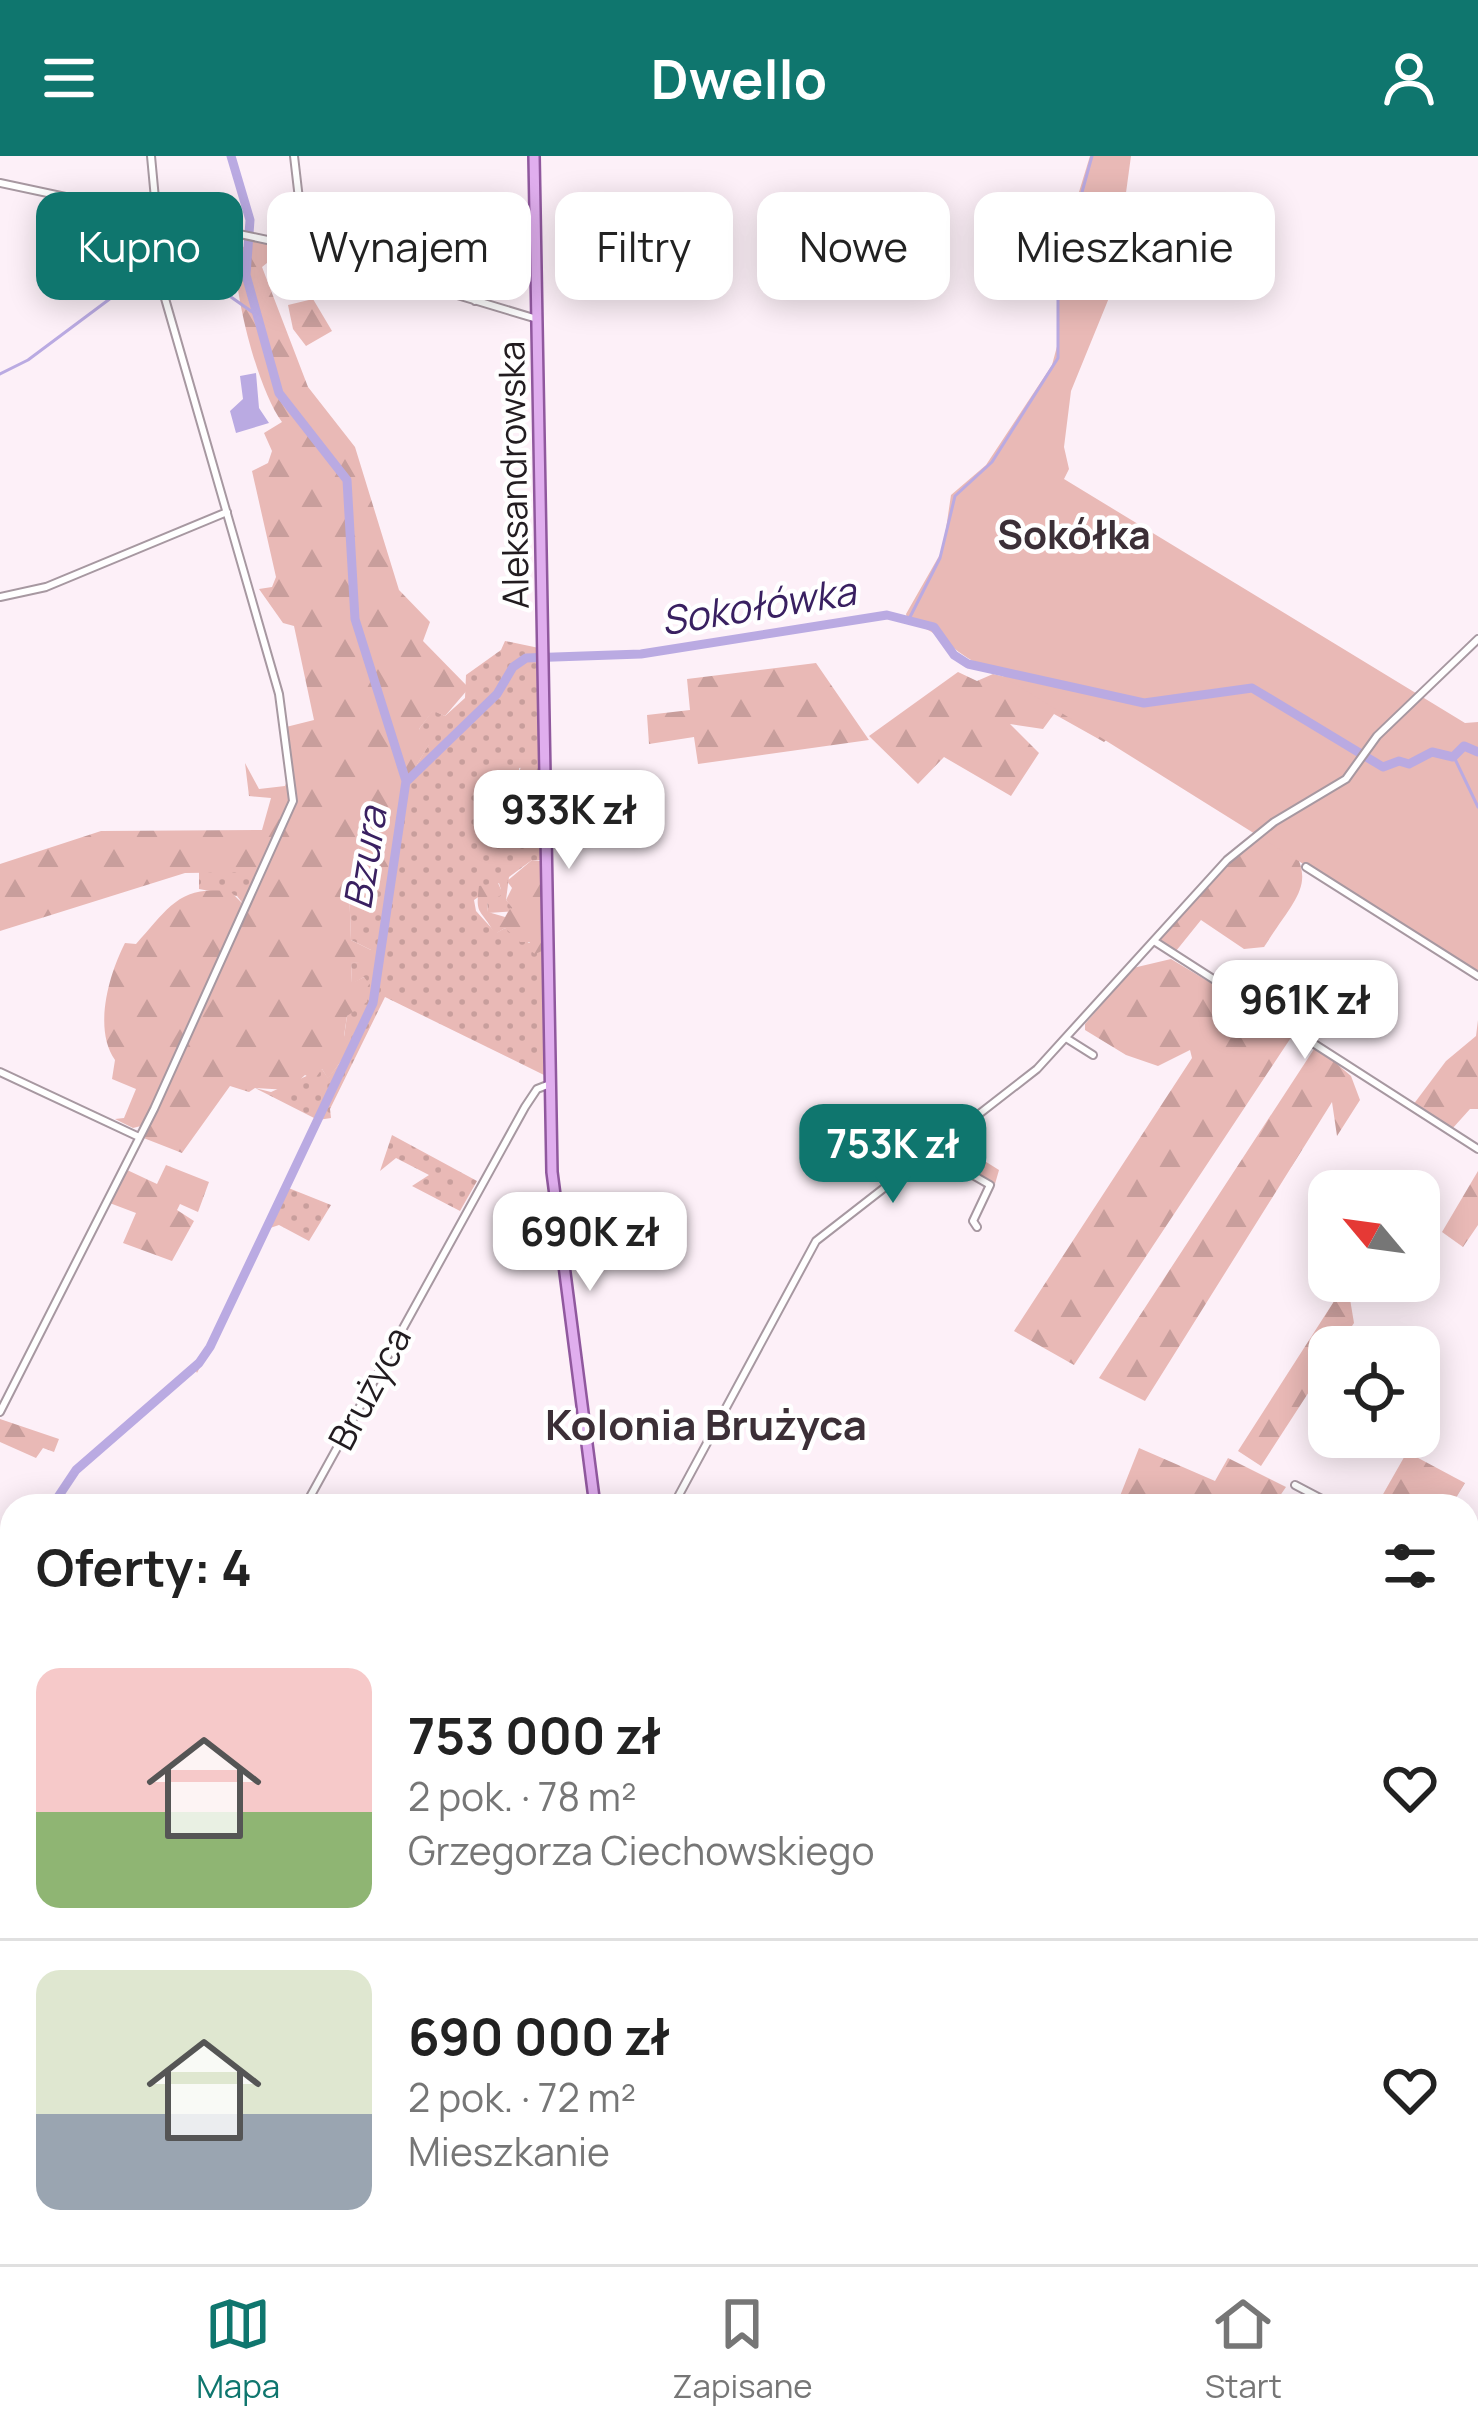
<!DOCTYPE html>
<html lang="pl">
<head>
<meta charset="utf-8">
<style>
	body { margin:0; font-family:Manrope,sans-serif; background:#f6f6f6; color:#222; height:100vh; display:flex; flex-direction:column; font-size:45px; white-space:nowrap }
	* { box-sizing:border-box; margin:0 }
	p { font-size:39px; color:#767676 }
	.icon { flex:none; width:66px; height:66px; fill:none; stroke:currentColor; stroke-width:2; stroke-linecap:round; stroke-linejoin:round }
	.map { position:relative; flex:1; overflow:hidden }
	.details { position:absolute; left:0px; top:1338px; width:1479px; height:771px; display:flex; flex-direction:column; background:#fff; border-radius:36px 36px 0 0; box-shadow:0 6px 30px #0003 }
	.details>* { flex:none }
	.top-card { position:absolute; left:36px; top:36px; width:1407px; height:108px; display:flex; gap:24px }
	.needle { width:78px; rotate:299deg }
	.tools { position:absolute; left:1308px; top:1014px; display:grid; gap:24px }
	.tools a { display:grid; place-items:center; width:132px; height:132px; border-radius:24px; background:#fff; box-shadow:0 6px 30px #0003; font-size:60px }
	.price { position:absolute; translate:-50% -102px; padding:0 27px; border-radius:24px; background:#fff; color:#222; font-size:39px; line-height:78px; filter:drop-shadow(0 3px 6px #0008) }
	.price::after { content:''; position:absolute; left:50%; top:72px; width:36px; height:27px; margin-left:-18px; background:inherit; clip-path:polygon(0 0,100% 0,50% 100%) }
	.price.active { background:#0f766e; color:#fff }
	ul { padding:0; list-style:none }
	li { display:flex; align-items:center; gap:36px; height:300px; padding:0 36px }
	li+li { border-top:3px solid #e0e0e0 }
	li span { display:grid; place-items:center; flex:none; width:336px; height:240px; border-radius:24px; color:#555 }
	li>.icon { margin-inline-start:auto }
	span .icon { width:144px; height:144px; fill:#fffc; stroke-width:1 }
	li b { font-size:51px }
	h2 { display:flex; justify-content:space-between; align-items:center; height:144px; padding:0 36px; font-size:51px }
	.pill { padding:0 42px; border-radius:24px; background:#fff; box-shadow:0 6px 30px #0003; font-size:42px; line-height:108px }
	.pill.active { background:#0f766e; color:#fff }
	header { display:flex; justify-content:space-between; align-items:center; height:156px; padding:0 36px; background:#0f766e; color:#fff; font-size:54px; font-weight:700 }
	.tab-bar { display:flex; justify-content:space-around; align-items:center; height:168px; border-top:3px solid #e0e0e0; background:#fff; font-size:33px; color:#767676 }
	.tab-bar a { display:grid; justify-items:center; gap:6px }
	.tab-bar .active { color:#0f766e }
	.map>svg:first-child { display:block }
	.grass { fill:url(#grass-dots) }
	.forest { fill:url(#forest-firs) }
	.park { fill:#e9b9b6 }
	.water { fill:#baaae2 }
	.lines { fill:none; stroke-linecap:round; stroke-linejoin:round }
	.stream { stroke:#baaae2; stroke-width:3 }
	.river { stroke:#baaae2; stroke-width:9 }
	.minor-casing { stroke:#a798a1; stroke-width:10 }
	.major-casing { stroke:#90589e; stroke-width:14 }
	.minor { stroke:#fff; stroke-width:6 }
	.major { stroke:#e0aeee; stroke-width:9 }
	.labels { text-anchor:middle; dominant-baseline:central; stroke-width:9; stroke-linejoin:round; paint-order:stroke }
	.street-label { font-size:36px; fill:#221c20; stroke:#fff }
	.neighbourhood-label { font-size:39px; font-weight:bold; fill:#3c2f37; stroke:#fff }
	.water-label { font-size:39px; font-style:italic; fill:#392061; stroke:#fff }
	.quarter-label { font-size:42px; font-weight:bold; fill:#3c2f37; stroke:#fff }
</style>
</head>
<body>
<header><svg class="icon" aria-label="menu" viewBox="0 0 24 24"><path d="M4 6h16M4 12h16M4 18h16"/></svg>Dwello<svg class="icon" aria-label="person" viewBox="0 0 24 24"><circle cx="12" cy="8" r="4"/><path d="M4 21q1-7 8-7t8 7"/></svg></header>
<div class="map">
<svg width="1478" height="2108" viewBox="0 0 1478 2108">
	<defs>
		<pattern id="grass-dots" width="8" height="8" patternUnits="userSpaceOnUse" patternTransform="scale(3)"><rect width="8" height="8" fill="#e9b9b6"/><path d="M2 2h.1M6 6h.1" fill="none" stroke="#c89e9c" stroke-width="1.8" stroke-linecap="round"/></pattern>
		<pattern id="forest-firs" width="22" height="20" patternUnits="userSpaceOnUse" patternTransform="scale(3)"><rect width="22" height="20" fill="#e9b9b6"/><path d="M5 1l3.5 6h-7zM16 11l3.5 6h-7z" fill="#c89e9c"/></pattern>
	</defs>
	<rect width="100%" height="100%" fill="#fdf0f8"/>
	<!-- grass -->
	<path class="grass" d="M505,485l34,7 1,118 -21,2v57l21,-2 1,37h-9l-23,17 -3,23 10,11 -28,2 -1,-11 14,-12 -2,-7 -25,17 2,11 20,22 9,-5 37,23 2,124 -159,-78 -55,112 1,9 -13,2 -63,-32 16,4 51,-23 6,9 24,-31 -8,-10 3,-21c12,-15 24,-14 17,-39l-12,7 -1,-21 17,-2 3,-11 -20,-10 -2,-54 9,-21h14l2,11 9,-2 6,-11 17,-80 23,-39 -7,-5 -3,-10 14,-19 12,6 20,-18 1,-23 35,-25z
		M220,713l43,3 -16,37 -10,-13 -38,-7v-18z
		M392,979l85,46 -17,30 -48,-25 17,-11 -33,-17 -16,13z
		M286,1031l45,18 -22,36 -30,-16 -9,3 -73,145 -3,-6 16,-20z"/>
	<!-- forest -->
	<path class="forest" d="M253,83l34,8 -25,20 46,120 47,60 44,143 31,32 -7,19 46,47 -24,28 -12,-5 -14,18 11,14 -24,40 -12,82 -5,-1 -3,12h-12l-3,-11h-13l-9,21 2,54 20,10 5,12 -25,1 1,20 12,-6 6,8 -3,17 -20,14 -3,20 8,10 -24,33 -6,-10 -8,11 -9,-5 -16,15 -34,-2 -6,4 -19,-6 -48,67 -41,-16v-11l-8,2 -18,-9 9,-1 12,-29 -24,-10 3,-19c-22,-31 -6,-86 10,-117l11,1c32,-35 43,-60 95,-52l15,15 17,-35 -78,1 -185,58v-67l101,-33 161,-1 9,-32 -22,-2 -4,-33 14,26 26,-3 7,-20 -6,-39 28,-7 -20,-94 -11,-3 -24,-34 13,-2 4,-10 -24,-106 16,-8 4,-12 -8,-18 18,-11c-24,-32 -48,-127 -47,-168z
		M313,143l19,32 -26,15 -13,-17 -5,-24z
		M816,507l53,77 -171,24 -4,-27 -45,7 -2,-29 43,-5 -3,-31z
		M958,516l19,9 16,-7 146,35 -35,33 -50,-28 -11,15 -33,-5 29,29 -28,43 -67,-39 -26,27 -49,-48z
		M522,608l18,2 1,56 -14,6 -8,-3 -3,-44z
		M1275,668c48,58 25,66 -11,123l-20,2 -43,-29 -25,31 -18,-10 85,-92z
		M532,704l9,1 1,90 -7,3 -10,-7 5,-5h-10l-15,-14 -10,6c-15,-27 -20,-18 -16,-48l19,-3 5,11 -16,9 1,9 17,5 5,-9 5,3 -9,-11 6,-12 -5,-7z
		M1171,803l123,74 -220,332 -60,-34 178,-273 -2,-8 -32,16 -32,-11 -41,-25v-6l48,-56z
		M1478,864v89h-8l-18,20 -39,-24 33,-44 30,-25z
		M1316,890l35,30 9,24 -23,36 -5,-34 -187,299 -46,-23z
		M951,984l48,30 -4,14 -58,-33z
		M166,1009l43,17 -11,30 -18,-8 -3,6 17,11 -22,40 -49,-18 13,-30 -29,-11 18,-33 32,15z
		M1478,1015v54l-15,22 -21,-15z
		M1347,1125l7,42 -16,24h-9v14l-68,105 -23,-15z
		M0,1263l59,20 -5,13 -11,-4 -7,10 -36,-16z
		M1139,1292l76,33 13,-23 58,29 -13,19h-157z
		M1407,1296l58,31 -14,23h-50l-19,-10z"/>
	<!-- park -->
	<path class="park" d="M1090,0h41l-18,132 -42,103 -7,56 5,22 -5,10 401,244 13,-1v251l-487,-304c-35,-11 -48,-38 -83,-47l-2,-8 37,-65 8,-54 35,-30 66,-100 7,-26v-59l-6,-3z"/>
	<!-- water -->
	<path class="water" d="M256,217l3,35 10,15 -33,10 -6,-22 13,-12 -3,-23z"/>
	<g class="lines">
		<!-- stream -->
		<path class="stream" d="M0,218l28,-14 87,-65 106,-5 37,26
			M909,463l31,-61 15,-62 37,-34 66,-104v-79l34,-123
			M1454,601l24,50
			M0,1941l12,5
			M914,2108l2,-11"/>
		<!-- river -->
		<path class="river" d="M408,624l89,-86 16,-27 13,-9 115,-4 246,-39 47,12 20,28 14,9 176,39 108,-15 131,79 16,-6 10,3 23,-12 21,5 11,-11 14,6
			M52,1350l24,-36 123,-107 11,-16 163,-344 33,-222 -51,-162 -8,-139 -68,-87 -33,-118 4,-55 -19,-64
			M0,1456l12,-25"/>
		<!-- minor casing -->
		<g class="minor-casing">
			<path id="minor" d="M0,27l291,62 246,74
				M408,43l83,25 -16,77
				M291,89l8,-46 -5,-43
				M0,441l46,-10 181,-75
				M1306,711l172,109
				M1154,785l324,208
				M1066,882l27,17
				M0,916l139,65
				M931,995l59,34 -17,36 4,6
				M0,1256l154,-303 139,-308 -14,-107 -115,-399 -13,-139
				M1295,1329l40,21
				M305,1350l220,-399 12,-18 13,-5
				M673,1350l143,-265 221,-172 190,-209 47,-38 72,-43 31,-43 101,-97
				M1467,1404l11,-18
				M1467,1454l11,6
				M1467,1670l11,-22
				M0,1677l12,2
				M1467,1699l11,5
				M1467,1924l11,6
				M1467,2081l11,-22
				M146,2097l9,4
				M302,2097l27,11
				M1066,2097l1,11
				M1394,2097l1,11
				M1458,2099l16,9
				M31,2108l3,-11"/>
		</g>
		<!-- major casing -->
		<g class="major-casing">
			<path id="major" d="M534,0l18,1016 43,334
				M687,2097l1,11"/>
		</g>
		<!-- minor -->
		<use href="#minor" class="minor"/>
		<!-- major -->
		<use href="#major" class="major"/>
	</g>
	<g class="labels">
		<!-- street labels -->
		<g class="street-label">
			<text transform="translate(513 319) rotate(-91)">Aleksandrowska</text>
			<text transform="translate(369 1232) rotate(-62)">Brużyca</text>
		</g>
		<!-- neighbourhood labels -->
		<g class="neighbourhood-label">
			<text x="1074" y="378">Sokółka</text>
		</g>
		<!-- water labels -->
		<g class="water-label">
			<text transform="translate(758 449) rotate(-9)">Sokołówka</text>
			<text transform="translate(364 702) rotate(-81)">Bzura</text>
		</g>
		<!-- quarter labels -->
		<g class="quarter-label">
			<text x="706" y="1268">Kolonia Brużyca</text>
		</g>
	</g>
</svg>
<div class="tools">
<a><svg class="needle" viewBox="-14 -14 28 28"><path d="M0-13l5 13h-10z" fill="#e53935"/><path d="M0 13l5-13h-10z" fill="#767676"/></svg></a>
<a><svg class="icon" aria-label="locate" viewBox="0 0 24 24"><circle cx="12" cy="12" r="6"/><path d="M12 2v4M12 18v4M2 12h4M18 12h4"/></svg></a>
</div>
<b class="price" style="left:569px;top:716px">933K zł</b>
<b class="price" style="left:1305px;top:906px">961K zł</b>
<b class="price active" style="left:893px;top:1050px">753K zł</b>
<b class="price" style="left:590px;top:1138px">690K zł</b>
<div class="top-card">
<a class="pill active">Kupno</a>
<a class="pill">Wynajem</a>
<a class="pill">Filtry</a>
<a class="pill">Nowe</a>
<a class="pill">Mieszkanie</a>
</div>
<section class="details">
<h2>Oferty: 4<svg class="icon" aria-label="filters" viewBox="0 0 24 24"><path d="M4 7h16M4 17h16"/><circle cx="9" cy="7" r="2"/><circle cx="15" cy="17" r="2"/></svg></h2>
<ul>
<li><span style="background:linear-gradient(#f6c9c9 60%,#8fb573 0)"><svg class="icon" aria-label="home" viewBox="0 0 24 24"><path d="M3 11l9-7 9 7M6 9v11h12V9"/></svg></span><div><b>753 000 zł</b><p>2 pok. · 78 m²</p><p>Grzegorza Ciechowskiego</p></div><svg class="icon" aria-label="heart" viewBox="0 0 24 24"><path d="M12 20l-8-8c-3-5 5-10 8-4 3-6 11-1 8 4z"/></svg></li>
<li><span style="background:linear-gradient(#dfe7d0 60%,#9aa5b1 0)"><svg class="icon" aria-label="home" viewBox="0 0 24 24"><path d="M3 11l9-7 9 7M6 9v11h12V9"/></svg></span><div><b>690 000 zł</b><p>2 pok. · 72 m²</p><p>Mieszkanie</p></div><svg class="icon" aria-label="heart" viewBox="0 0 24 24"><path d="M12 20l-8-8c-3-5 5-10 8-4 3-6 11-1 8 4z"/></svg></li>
</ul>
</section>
</div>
<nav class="tab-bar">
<a class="active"><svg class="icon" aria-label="map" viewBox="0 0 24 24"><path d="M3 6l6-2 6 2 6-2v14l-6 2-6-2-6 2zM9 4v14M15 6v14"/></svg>Mapa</a>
<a><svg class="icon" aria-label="saved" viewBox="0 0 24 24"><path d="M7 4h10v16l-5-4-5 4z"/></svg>Zapisane</a>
<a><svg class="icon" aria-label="home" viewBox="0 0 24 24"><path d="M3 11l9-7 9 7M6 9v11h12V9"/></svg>Start</a>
</nav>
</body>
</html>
